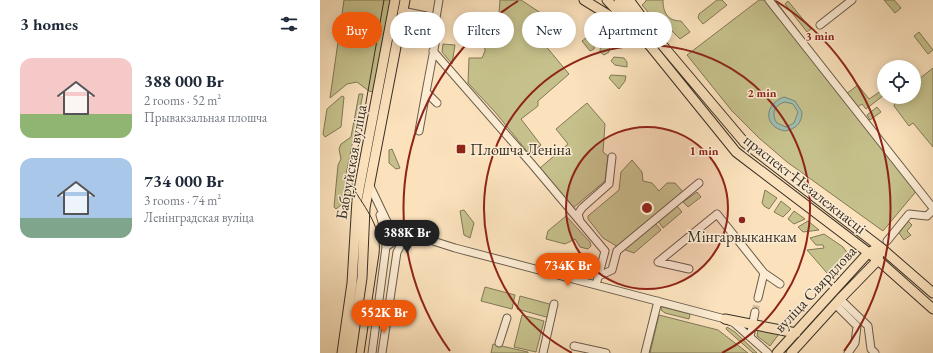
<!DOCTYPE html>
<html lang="en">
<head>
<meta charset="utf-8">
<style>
	body { margin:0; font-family:"EB Garamond",serif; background:#f2f2f3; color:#1f2937; height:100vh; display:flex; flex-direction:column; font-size:15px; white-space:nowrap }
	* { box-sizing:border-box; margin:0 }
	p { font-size:13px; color:#747a83 }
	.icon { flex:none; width:22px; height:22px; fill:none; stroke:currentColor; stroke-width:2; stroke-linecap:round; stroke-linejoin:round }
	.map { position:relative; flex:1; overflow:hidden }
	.sheet { display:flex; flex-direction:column; background:#fff; width:320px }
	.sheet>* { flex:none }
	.guide { position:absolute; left:12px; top:12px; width:380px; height:36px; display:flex; gap:8px }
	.fabs { position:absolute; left:557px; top:60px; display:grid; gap:8px }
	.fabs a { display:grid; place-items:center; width:44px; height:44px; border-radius:50%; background:#fff; box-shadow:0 2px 10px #0003; font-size:20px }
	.price { position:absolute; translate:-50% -34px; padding:0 9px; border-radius:14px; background:#ea580c; color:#fff; font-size:13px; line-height:26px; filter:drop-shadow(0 1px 2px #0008) }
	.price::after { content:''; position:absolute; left:50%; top:24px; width:12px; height:9px; margin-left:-6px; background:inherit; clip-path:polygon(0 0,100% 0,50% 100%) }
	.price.current { background:#222; color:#fff }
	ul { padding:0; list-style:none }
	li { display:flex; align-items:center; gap:12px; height:100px; padding:0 20px }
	li span { display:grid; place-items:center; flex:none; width:112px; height:80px; border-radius:12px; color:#555 }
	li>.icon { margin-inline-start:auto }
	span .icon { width:48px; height:48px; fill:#fffc; stroke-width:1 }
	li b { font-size:17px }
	h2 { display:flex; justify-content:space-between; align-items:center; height:48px; padding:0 20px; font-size:17px }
	.tag { padding:0 14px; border-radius:18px; background:#fff; box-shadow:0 2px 10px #0003; font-size:14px; line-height:36px }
	.tag.current { background:#ea580c; color:#fff }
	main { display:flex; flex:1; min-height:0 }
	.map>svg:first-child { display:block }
	.green { fill:#c6c18c; stroke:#807858 }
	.water { fill:#9fbeb1; stroke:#768579; fill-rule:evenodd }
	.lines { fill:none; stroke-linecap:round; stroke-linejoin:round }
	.minor-tunnel { stroke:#d4be9e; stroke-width:7; stroke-dasharray:7 3.5; stroke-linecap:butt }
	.minor-casing { stroke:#6a5c4a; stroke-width:9 }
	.major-casing { stroke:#392f24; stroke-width:11 }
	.minor { stroke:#fcecd4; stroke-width:7 }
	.major { stroke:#fbe2bd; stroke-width:9 }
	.tram { stroke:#392f24; stroke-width:1 }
	.ring { fill:none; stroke:#8f2418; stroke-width:2 }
	.poi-dot { fill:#8f2418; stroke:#fcecd4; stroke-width:1.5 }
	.labels { text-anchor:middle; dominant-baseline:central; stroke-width:3; stroke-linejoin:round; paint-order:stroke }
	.poi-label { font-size:16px; fill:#392f24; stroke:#fcecd4; text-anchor:start }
	.street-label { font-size:16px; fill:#392f24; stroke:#fcecd4 }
	.centre { fill:#8f2418; stroke:#fcecd4; stroke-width:2 }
	.ring-label { font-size:12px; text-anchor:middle; font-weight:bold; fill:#8f2418; stroke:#fcecd4; stroke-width:3; stroke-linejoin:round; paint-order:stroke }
</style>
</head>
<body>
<main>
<section class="sheet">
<h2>3 homes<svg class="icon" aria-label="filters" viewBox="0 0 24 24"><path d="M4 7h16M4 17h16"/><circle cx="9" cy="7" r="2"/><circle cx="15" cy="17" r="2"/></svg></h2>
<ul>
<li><span style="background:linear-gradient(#f6c9c9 70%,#8fb573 0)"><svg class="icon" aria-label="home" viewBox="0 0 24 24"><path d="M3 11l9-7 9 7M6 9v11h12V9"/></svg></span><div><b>388 000 Br</b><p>2 rooms · 52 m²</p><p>Прывакзальная плошча</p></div></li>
<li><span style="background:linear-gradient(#a9c7e8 75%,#7fa58c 0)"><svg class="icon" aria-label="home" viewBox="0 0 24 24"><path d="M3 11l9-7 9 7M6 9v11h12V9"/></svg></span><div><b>734 000 Br</b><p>3 rooms · 74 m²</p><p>Ленінградская вуліца</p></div></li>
</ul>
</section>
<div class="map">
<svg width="613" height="353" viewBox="0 0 613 353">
	<rect width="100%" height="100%" fill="#fbe2bd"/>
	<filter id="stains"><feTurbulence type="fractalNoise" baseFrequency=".005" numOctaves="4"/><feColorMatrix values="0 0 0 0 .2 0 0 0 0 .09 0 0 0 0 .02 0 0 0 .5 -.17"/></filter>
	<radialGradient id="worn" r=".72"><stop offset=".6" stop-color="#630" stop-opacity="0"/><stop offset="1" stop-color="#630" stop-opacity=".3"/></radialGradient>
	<!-- green -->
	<path class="green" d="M24,0h47l-18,92 -4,-1 -12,-9 -10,2 -17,14z
		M180,0h21l29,19 10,12 -16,13 25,30 -31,27v5l-17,13 20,26 -11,10 -35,-43 -27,-29 1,-25h13l3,-7 -1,-15 7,1v-9l7,-2z
		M326,0h17c0,12 4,21 18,21l9,11 -10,7 -13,-13 -4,3 -21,-24 4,-4z
		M397,0h5l5,5 -24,19 -5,-6 1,-4z
		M439,0h16l71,94 12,-9 11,14 15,-10v6l-18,14 -4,-5 -6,4 62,81 -35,42 -96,-69 -28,-24 -27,-27 -45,-56z
		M564,0h10l7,8 -6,5z
		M468,1l23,28 -4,3 -22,-28z
		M599,32l14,18 -5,4 -14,-18z
		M269,36h6l-1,13 -4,2 -8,-10z
		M281,38h5l4,6 -1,8 -5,3 -4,-3z
		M123,44l12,1 -3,19 -10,-12z
		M294,57l10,1 3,4v5l-12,-2 -4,-4z
		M613,68v79l-20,-24 -4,3 -15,-20 3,-9h17v-14z
		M291,75l15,1 -1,5 -6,8 -10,-11z
		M39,94h4l-17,80 4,24 -14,11 -2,-2 4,-42 3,-6 -2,-10 2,-5 10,-7z
		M22,96l2,1 -3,30 -16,10 -2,-3 4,-25z
		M267,103l18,21 -2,28 5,4 -3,25 -32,27 -33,-40 28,-24 -12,-15z
		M557,107l4,5 -11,8 -3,-5z
		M72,149l8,19 -4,1 -7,-6v-13z
		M312,160l10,12 1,9 9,2 7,8 8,-8h8l9,10 -66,54 -15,-9 -15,-19v-3l31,-26 2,-18z
		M445,190l12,8 -8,11 -5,-3 -2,-3z
		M377,192l4,5 -13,10 -5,-5z
		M461,201l10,8 -8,8 -9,-5z
		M357,206l5,6 -19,16 -5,-7z
		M144,210l10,13 -4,15 -6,-3 -4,-24z
		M474,211l11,8 -11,5 -6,-5z
		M246,216l24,26 1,4 -3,3 -8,-2 -5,-8 -10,5 -19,-5 2,-8z
		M488,221l11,9 -16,2 -5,-5z
		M588,221l4,4 -5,6 4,4 -7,5 -5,-7z
		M335,223l6,7 -27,23 -11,-4z
		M504,234l19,13 5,7v7l-13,14 -8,-2 -20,-23 17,-2 -1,-3h-7l-6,-7z
		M165,287l30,8 -3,14 -31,-8z
		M200,296l33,9 -3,13 -33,-9z
		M342,307l28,7 -1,5 -24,-6 -4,-3z
		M202,315l22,6 -8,31 -22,-5z
		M339,315l59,15 30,23h-98z
		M407,327l8,5 22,21h-4l-27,-24z
		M438,330h2l19,4 -9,12 -13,-10z
		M173,344l35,8v1h-37z"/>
	<!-- water -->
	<path class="water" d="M464,97l11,4 7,11c0,11 -6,17 -17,19 -22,-4 -21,-27 -1,-34zM465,102l8,2 5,8 -4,11 -8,4 -9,-4c-6,-9 -3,-18 8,-21z"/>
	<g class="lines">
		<!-- minor-tunnel -->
		<path class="minor-tunnel" d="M435,312l3,-14"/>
		<!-- minor casing -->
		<g class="minor-casing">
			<path id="minor" d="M449,0l164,208
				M82,11l34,7 2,10 -12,64 11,11
				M116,18l3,-18
				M500,25l32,-25
				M113,51l98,112 74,88 -9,34
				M99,131l7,-39
				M49,184l21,44 10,6h11l44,14 270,71 9,4 34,30
				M260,221l-2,-7 4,-6 27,-24 3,-27
				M567,241l22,-27 18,2 6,-6
				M66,247l11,-8 13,-2
				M369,269l-31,-7 59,-48 47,59 -6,25
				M444,273l16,11
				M279,276l13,-6 5,-19 82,-68
				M520,299l28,27 3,23 4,4
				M515,304l22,22 -2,17 -7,10
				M430,337l5,-25
				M179,343l8,-25
				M254,346l32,7
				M52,353l14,-106 -1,-15 -5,-17
				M62,353l15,-101 4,-7 13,-9
				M223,353l11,-49
				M325,353l13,-52"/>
		</g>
		<!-- major casing -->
		<g class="major-casing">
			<path id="major" d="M264,0l26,16 22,17
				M287,0l44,47 85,105 142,108 55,49
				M299,0l39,40 87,103 135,104 53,46
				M309,0l15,20
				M405,319l71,14
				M22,353l10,-70 5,-83 38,-200
				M31,353l11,-75 3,-70 40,-208
				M457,353l91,-100 6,-3
				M471,353l49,-54 38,-39 1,-6"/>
		</g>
		<!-- minor -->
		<use href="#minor" class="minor"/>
		<!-- major -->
		<use href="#major" class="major"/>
		<!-- tram -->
		<path class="tram" d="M44,353l15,-99c3,-26 -13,-45 -26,-66l-1,-6 32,-182"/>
	</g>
	<!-- distance rings -->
	<circle cx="327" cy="208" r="81" fill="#8f2418" fill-opacity=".12"/>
	<g class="ring">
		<circle cx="327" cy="208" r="81"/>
		<path d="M252 353A163 163 0 1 1 402 353"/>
		<path d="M130 351A244 244 0 0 1 198 1M456 1A244 244 0 0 1 524 351"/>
	</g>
	<!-- markers -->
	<g class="poi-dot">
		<rect x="136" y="144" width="10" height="10" rx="2"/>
		<circle cx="422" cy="220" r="4"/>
	</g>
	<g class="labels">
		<!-- poi labels -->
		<g class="poi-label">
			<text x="150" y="149">Плошча Леніна</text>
			<text x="422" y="236" text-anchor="middle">Мінгарвыканкам</text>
		</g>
		<!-- street labels -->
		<g class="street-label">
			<text transform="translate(31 162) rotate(-80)">Бабруйская вуліца</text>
			<text transform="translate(485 184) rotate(38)">праспект Незалежнасці</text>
			<text transform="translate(495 289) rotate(-47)">вуліца Свярдлова</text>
		</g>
	</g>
	<circle cx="327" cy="208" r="6" class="centre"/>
	<g class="ring-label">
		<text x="500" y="40">3 min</text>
		<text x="442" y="97">2 min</text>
		<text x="384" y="155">1 min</text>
	</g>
	<rect width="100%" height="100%" filter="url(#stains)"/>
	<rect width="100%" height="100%" fill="url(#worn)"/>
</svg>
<div class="fabs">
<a><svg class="icon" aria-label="locate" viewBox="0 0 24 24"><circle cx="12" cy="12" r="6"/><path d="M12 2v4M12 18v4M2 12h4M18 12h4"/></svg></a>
</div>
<b class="price current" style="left:87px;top:254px">388K Br</b>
<b class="price" style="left:248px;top:287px">734K Br</b>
<b class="price" style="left:64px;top:334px">552K Br</b>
<div class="guide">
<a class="tag current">Buy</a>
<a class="tag">Rent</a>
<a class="tag">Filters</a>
<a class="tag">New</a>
<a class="tag">Apartment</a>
</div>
</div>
</main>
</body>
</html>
